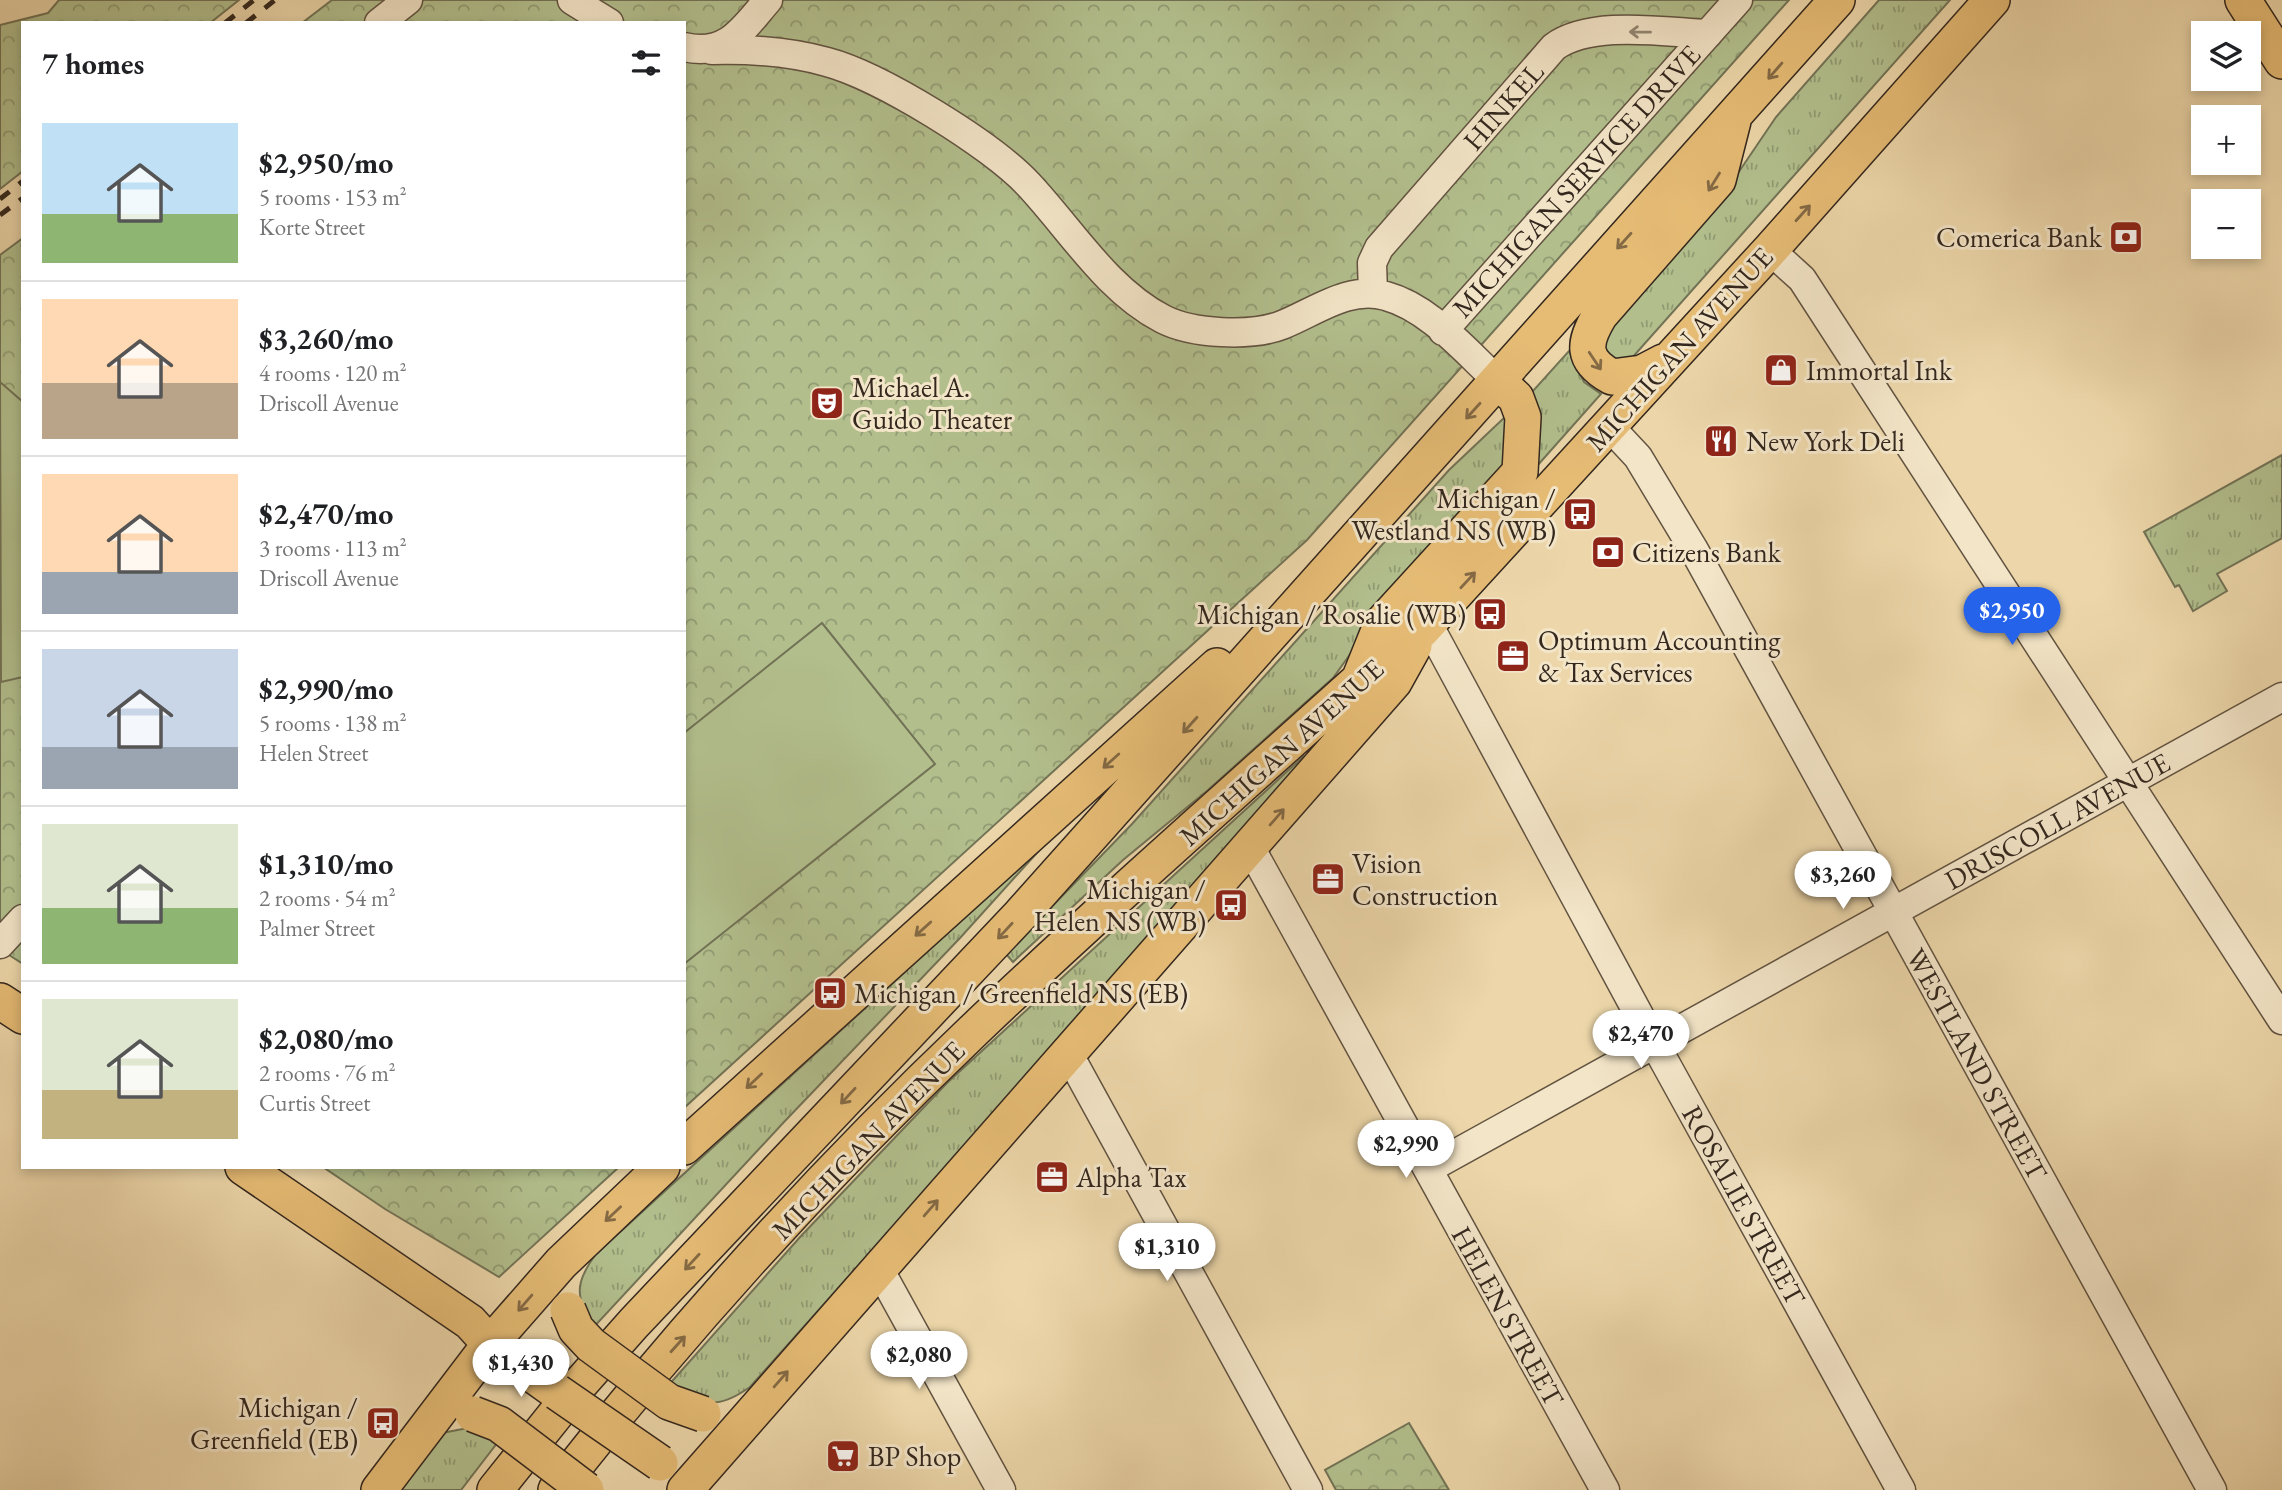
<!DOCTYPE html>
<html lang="en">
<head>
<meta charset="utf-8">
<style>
	body { margin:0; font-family:"EB Garamond",serif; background:#f2f2f2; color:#202124; height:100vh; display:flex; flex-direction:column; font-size:26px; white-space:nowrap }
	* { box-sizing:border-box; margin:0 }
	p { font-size:23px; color:#757577 }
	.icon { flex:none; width:38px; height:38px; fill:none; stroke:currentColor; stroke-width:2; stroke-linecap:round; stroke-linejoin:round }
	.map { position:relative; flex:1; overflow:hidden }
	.sheet { position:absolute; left:21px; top:21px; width:665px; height:1148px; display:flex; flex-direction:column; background:#fff; border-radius:0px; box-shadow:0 4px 10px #0003 }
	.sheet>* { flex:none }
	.buttons { position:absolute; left:2191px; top:21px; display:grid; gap:14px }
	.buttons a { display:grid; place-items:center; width:70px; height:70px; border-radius:0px; background:#fff; box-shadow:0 4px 10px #0003; font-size:35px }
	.price { position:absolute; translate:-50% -60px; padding:0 16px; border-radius:24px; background:#fff; color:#222; font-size:23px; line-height:46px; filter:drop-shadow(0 2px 4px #0008) }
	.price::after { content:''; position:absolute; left:50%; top:42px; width:21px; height:16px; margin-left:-10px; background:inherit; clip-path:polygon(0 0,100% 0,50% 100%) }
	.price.selected { background:#2563eb; color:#fff }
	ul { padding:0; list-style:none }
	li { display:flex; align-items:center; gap:21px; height:175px; padding:0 21px }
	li+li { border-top:2px solid #e0e0e0 }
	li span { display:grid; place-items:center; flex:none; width:196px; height:140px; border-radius:0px; color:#555 }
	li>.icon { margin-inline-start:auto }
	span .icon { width:84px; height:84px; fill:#fffc; stroke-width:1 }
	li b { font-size:30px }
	h2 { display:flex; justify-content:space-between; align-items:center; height:84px; padding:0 21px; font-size:30px }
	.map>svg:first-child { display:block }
	.grass { fill:url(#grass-tufts); stroke:#727356; stroke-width:2 }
	.forest { fill:url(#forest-crowns); stroke:#727356; stroke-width:2 }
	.pitch { fill:#b2bf8d; stroke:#727356; stroke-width:2 }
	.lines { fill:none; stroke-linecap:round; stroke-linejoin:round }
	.minor-casing { stroke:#625341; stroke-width:31 }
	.major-casing { stroke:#33271e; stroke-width:38 }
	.minor { stroke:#f3e5c8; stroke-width:28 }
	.major { stroke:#e6bc75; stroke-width:35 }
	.rail { stroke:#33271e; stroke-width:5; stroke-dasharray:12 12; stroke-linecap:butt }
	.major-bridge-casing { stroke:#33271e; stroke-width:38; stroke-linecap:butt }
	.major-bridge { stroke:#e6bc75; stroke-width:35 }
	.oneway { stroke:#938673 }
	.oneway2 { stroke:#846a45 }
	.labels { text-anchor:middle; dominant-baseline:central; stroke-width:6; stroke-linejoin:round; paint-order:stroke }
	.street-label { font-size:28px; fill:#33271e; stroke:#f3e5c8 }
	.poi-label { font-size:28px; fill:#33271e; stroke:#f3e5c8; text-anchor:start }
</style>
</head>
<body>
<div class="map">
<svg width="2282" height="1490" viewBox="0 0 2282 1490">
	<defs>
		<pattern id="grass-tufts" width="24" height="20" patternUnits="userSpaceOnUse" patternTransform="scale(1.75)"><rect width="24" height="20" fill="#b2bf8d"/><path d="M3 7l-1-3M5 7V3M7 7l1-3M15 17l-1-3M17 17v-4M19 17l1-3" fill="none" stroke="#919b73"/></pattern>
		<pattern id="forest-crowns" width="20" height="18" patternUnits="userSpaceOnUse" patternTransform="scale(1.75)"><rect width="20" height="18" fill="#b2bf8d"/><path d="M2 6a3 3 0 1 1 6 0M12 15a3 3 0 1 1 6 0" fill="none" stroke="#919b73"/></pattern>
	</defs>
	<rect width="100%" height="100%" fill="#edd7aa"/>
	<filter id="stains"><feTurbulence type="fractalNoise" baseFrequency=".00286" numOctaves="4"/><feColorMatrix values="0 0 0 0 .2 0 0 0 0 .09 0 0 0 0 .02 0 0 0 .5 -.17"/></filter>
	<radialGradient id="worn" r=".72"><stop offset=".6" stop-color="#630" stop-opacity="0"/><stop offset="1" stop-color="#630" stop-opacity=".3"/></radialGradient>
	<!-- grass -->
	<path class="grass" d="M1879,0h71l-319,359 -17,3 -16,-22 134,-158 44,-65z
		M1569,351l15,31 17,12 -64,72 -5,-74z
		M1506,416l1,50 -151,180 -23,32 -125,112 -85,70 -110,102 -7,-8 126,-130 317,-354z
		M2282,455v83l-65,36 10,17 -34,20 -14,-26 -4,2 -31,-55z
		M1304,756l5,4 -559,627c-37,26 -45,14 -84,1l135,-152 146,-153z
		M1045,844l-85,94 -176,184 -192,207c-15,-34 -19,-44 4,-75z
		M473,1427l28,11 -40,52h-62l43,-57z"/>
	<!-- forest -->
	<path class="forest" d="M59,0h180l-29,23h-187v148l-23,18v-164l48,-12z
		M332,0h1457l-482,540 -623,568v-1085h-382z
		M23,238v726l-23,-15v-694z
		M323,1167h296l-120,110 -114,-68z
		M1409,1423l40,67h-113l-11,-20z"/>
	<!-- pitch -->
	<path class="pitch" d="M0,382l23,20v275l-22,5z
		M822,623l113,141 -251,200v-231z"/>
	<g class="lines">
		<!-- minor casing -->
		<g class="minor-casing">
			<path id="minor" d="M572,0l37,23
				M379,23l29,-23
				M684,47c43,10 59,-18 84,-47
				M712,50c39,-1 76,1 115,12 53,14 165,83 202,123 42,45 78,105 134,134 29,15 88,18 119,6 33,-13 67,-40 104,-29 44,12 80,56 113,86
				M1770,250l32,29 480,741
				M1373,293l-1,-30 7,-15 175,-201c37,-27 109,-15 154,-13
				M1443,331l295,-331
				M1609,426l29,31 56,93 518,940
				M1428,624l218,404 255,462
				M1250,847l355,643
				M0,944l23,-25
				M1068,1053l240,437
				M1428,1169l854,-472
				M878,1267l123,223"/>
		</g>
		<!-- major casing -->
		<g class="major-casing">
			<path id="major" d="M2243,0l39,61
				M1663,362l-21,11 -30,4c-31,-17 -29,-34 -12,-62l118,-135 15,-59
				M1359,680l23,-57 138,-151 3,-55 -7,-19 -17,-16
				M0,1001l23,15
				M684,1147l533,-481
				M243,1167l227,155 20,22 67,48
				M379,1490l111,-146 71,-81 101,-96
				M495,1490l84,-105 55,-62 387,-409 816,-914
				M556,1490c127,-162 268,-317 417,-459 126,-120 257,-235 386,-351l63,-50 348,-380 222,-250
				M685,1490l709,-808 20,-36"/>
		</g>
		<!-- minor -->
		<use href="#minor" class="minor"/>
		<!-- major -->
		<use href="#major" class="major"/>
		<!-- rail -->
		<path class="rail" d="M225,23l29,-23
			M246,23l29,-23
			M0,199l23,-18
			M0,215l23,-17"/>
		<!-- major-bridge casing -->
		<g class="major-bridge-casing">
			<path id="major-bridge" d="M568,1310l8,19 15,16 78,57 34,12
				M557,1392l103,71
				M473,1414l26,10 87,66"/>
		</g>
		<!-- major-bridge -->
		<use href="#major-bridge" class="major-bridge"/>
	</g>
	<!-- one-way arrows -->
	<defs><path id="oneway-shaft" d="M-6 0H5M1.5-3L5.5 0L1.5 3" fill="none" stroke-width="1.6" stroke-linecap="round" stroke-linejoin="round" transform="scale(1.75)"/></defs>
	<use class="oneway" href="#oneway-shaft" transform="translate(1640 32) rotate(-179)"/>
	<g class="oneway2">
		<use href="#oneway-shaft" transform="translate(1775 71) rotate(131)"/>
		<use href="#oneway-shaft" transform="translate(1714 182) rotate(122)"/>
		<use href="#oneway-shaft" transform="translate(1803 213) rotate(-48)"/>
		<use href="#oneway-shaft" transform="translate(1624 241) rotate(132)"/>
		<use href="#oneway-shaft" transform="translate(1595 361) rotate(56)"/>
		<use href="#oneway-shaft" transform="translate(1473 411) rotate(132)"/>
		<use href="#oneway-shaft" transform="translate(1468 580) rotate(-47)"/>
		<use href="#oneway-shaft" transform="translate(1190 725) rotate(132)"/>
		<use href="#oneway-shaft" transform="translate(1111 761) rotate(138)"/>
		<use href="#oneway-shaft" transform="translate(1277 817) rotate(-49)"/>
		<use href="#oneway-shaft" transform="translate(923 929) rotate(138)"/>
		<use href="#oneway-shaft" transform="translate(1005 931) rotate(133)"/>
		<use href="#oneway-shaft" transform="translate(754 1081) rotate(137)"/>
		<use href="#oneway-shaft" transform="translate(848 1096) rotate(133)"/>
		<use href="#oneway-shaft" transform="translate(931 1208) rotate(-49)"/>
		<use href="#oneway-shaft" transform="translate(613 1214) rotate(137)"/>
		<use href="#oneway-shaft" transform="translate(692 1262) rotate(133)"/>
		<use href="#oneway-shaft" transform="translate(525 1303) rotate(131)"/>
		<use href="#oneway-shaft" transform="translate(678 1344) rotate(-48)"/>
		<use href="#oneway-shaft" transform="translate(781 1379) rotate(-49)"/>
	</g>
	<!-- icons -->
	<defs>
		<g id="bank-square" transform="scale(1.75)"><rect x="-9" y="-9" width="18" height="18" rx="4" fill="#8f2418" stroke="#f3e5c8"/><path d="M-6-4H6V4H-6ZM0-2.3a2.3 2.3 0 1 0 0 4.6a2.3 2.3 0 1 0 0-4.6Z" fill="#fff"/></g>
		<g id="shop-square" transform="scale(1.75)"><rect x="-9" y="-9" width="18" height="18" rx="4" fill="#8f2418" stroke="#f3e5c8"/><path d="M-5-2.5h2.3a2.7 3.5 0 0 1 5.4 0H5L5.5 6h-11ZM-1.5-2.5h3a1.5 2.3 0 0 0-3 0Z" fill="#fff"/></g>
		<g id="theatre-square" transform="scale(1.75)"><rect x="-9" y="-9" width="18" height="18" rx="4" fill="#8f2418" stroke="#f3e5c8"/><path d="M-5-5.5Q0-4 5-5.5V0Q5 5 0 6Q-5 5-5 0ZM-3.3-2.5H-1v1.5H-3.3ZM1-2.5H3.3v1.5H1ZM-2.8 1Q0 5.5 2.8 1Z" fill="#fff"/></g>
		<g id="restaurant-square" transform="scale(1.75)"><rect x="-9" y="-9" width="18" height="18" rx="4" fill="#8f2418" stroke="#f3e5c8"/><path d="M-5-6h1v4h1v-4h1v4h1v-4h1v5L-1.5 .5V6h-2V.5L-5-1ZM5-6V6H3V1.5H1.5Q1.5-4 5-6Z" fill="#fff"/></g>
		<g id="bus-square" transform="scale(1.75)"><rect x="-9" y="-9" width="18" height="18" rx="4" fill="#8f2418" stroke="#f3e5c8"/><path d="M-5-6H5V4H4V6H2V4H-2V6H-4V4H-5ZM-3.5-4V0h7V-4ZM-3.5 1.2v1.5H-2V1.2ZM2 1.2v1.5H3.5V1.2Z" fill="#fff"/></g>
		<g id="office-square" transform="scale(1.75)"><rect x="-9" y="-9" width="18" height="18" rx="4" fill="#8f2418" stroke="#f3e5c8"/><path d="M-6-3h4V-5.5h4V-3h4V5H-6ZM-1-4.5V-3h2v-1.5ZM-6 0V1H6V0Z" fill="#fff"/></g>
		<g id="supermarket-square" transform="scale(1.75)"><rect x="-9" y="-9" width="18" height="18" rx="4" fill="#8f2418" stroke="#f3e5c8"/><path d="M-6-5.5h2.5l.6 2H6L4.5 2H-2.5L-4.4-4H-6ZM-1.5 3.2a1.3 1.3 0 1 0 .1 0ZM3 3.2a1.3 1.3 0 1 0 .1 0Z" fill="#fff"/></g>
	</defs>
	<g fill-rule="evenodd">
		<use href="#bank-square" x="2126" y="237"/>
		<use href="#shop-square" x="1781" y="370"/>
		<use href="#theatre-square" x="827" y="403"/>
		<use href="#restaurant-square" x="1721" y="441"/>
		<use href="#bus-square" x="1580" y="514"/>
		<use href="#bank-square" x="1608" y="552"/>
		<use href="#bus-square" x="1490" y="614"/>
		<use href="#office-square" x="1513" y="656"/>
		<use href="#office-square" x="1328" y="879"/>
		<use href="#bus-square" x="1231" y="905"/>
		<use href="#bus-square" x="830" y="993"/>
		<use href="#office-square" x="1052" y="1177"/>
		<use href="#bus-square" x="383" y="1423"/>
		<use href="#supermarket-square" x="843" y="1456"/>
	</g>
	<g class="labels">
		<!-- street labels -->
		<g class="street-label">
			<text transform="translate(1503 106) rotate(-49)">HINKEL</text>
			<text transform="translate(1576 181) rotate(-48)">MICHIGAN SERVICE DRIVE</text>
			<text transform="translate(1679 349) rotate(-48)">MICHIGAN AVENUE</text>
			<text transform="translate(1281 752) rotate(-42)">MICHIGAN AVENUE</text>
			<text transform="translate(2057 821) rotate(-29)">DRISCOLL AVENUE</text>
			<text transform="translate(1977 1064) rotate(61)">WESTLAND STREET</text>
			<text transform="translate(868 1140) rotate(-46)">MICHIGAN AVENUE</text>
			<text transform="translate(1744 1205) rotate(61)">ROSALIE STREET</text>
			<text transform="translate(1508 1316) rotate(61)">HELEN STREET</text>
		</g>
		<!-- poi labels -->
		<g class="poi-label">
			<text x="2102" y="237" text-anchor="end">Comerica Bank</text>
			<text x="1806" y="370">Immortal Ink</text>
			<text x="852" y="387">Michael A.<tspan x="852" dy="32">Guido Theater</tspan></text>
			<text x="1746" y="441">New York Deli</text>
			<text x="1556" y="498" text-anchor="end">Michigan /<tspan x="1556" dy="32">Westland NS (WB)</tspan></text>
			<text x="1632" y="552">Citizens Bank</text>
			<text x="1466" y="614" text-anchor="end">Michigan / Rosalie (WB)</text>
			<text x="1538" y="640">Optimum Accounting<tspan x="1538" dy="32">&amp; Tax Services</tspan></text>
			<text x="1352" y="863">Vision<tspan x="1352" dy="32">Construction</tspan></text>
			<text x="1206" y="889" text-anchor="end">Michigan /<tspan x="1206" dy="32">Helen NS (WB)</tspan></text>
			<text x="854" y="993">Michigan / Greenfield NS (EB)</text>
			<text x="1076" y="1177">Alpha Tax</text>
			<text x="358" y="1407" text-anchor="end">Michigan /<tspan x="358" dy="32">Greenfield (EB)</tspan></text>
			<text x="868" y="1456">BP Shop</text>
		</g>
	</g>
	<rect width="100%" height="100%" filter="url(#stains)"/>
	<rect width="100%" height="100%" fill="url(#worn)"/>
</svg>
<div class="buttons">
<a><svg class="icon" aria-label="layers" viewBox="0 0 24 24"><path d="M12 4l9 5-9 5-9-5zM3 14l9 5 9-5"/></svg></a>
<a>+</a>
<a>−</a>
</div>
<b class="price selected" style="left:2012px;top:647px">$2,950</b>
<b class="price" style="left:1843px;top:911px">$3,260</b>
<b class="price" style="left:1641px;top:1070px">$2,470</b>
<b class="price" style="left:1406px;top:1180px">$2,990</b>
<b class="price" style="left:1167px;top:1283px">$1,310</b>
<b class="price" style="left:919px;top:1391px">$2,080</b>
<b class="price" style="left:521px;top:1399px">$1,430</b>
<section class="sheet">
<h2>7 homes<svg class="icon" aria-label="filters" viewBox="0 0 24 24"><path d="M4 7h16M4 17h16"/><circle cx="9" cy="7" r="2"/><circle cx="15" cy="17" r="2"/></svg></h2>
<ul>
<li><span style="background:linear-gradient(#bfe0f5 65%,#8fb573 0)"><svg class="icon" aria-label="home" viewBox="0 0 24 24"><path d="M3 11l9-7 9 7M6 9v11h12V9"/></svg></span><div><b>$2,950/mo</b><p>5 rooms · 153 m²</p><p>Korte Street</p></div></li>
<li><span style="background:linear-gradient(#ffd9b3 60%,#b9a48a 0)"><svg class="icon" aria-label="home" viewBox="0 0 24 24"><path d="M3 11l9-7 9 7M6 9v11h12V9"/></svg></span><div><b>$3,260/mo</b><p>4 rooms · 120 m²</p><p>Driscoll Avenue</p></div></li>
<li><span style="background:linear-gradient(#ffd9b3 70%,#9aa5b1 0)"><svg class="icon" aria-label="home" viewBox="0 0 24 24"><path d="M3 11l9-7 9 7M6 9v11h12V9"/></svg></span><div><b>$2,470/mo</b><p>3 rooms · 113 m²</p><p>Driscoll Avenue</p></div></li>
<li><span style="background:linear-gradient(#c9d6e8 70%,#9aa5b1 0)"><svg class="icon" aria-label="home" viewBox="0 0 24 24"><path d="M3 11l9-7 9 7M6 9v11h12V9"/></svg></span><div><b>$2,990/mo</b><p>5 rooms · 138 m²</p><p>Helen Street</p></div></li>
<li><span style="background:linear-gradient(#dfe7d0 60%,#8fb573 0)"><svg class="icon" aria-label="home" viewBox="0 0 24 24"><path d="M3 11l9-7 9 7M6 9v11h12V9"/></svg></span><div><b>$1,310/mo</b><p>2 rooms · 54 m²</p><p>Palmer Street</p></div></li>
<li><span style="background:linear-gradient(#dfe7d0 65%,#c2b280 0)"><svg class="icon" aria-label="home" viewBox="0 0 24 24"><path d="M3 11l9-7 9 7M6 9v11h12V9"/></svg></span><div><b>$2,080/mo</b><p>2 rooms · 76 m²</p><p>Curtis Street</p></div></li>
</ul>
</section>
</div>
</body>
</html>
